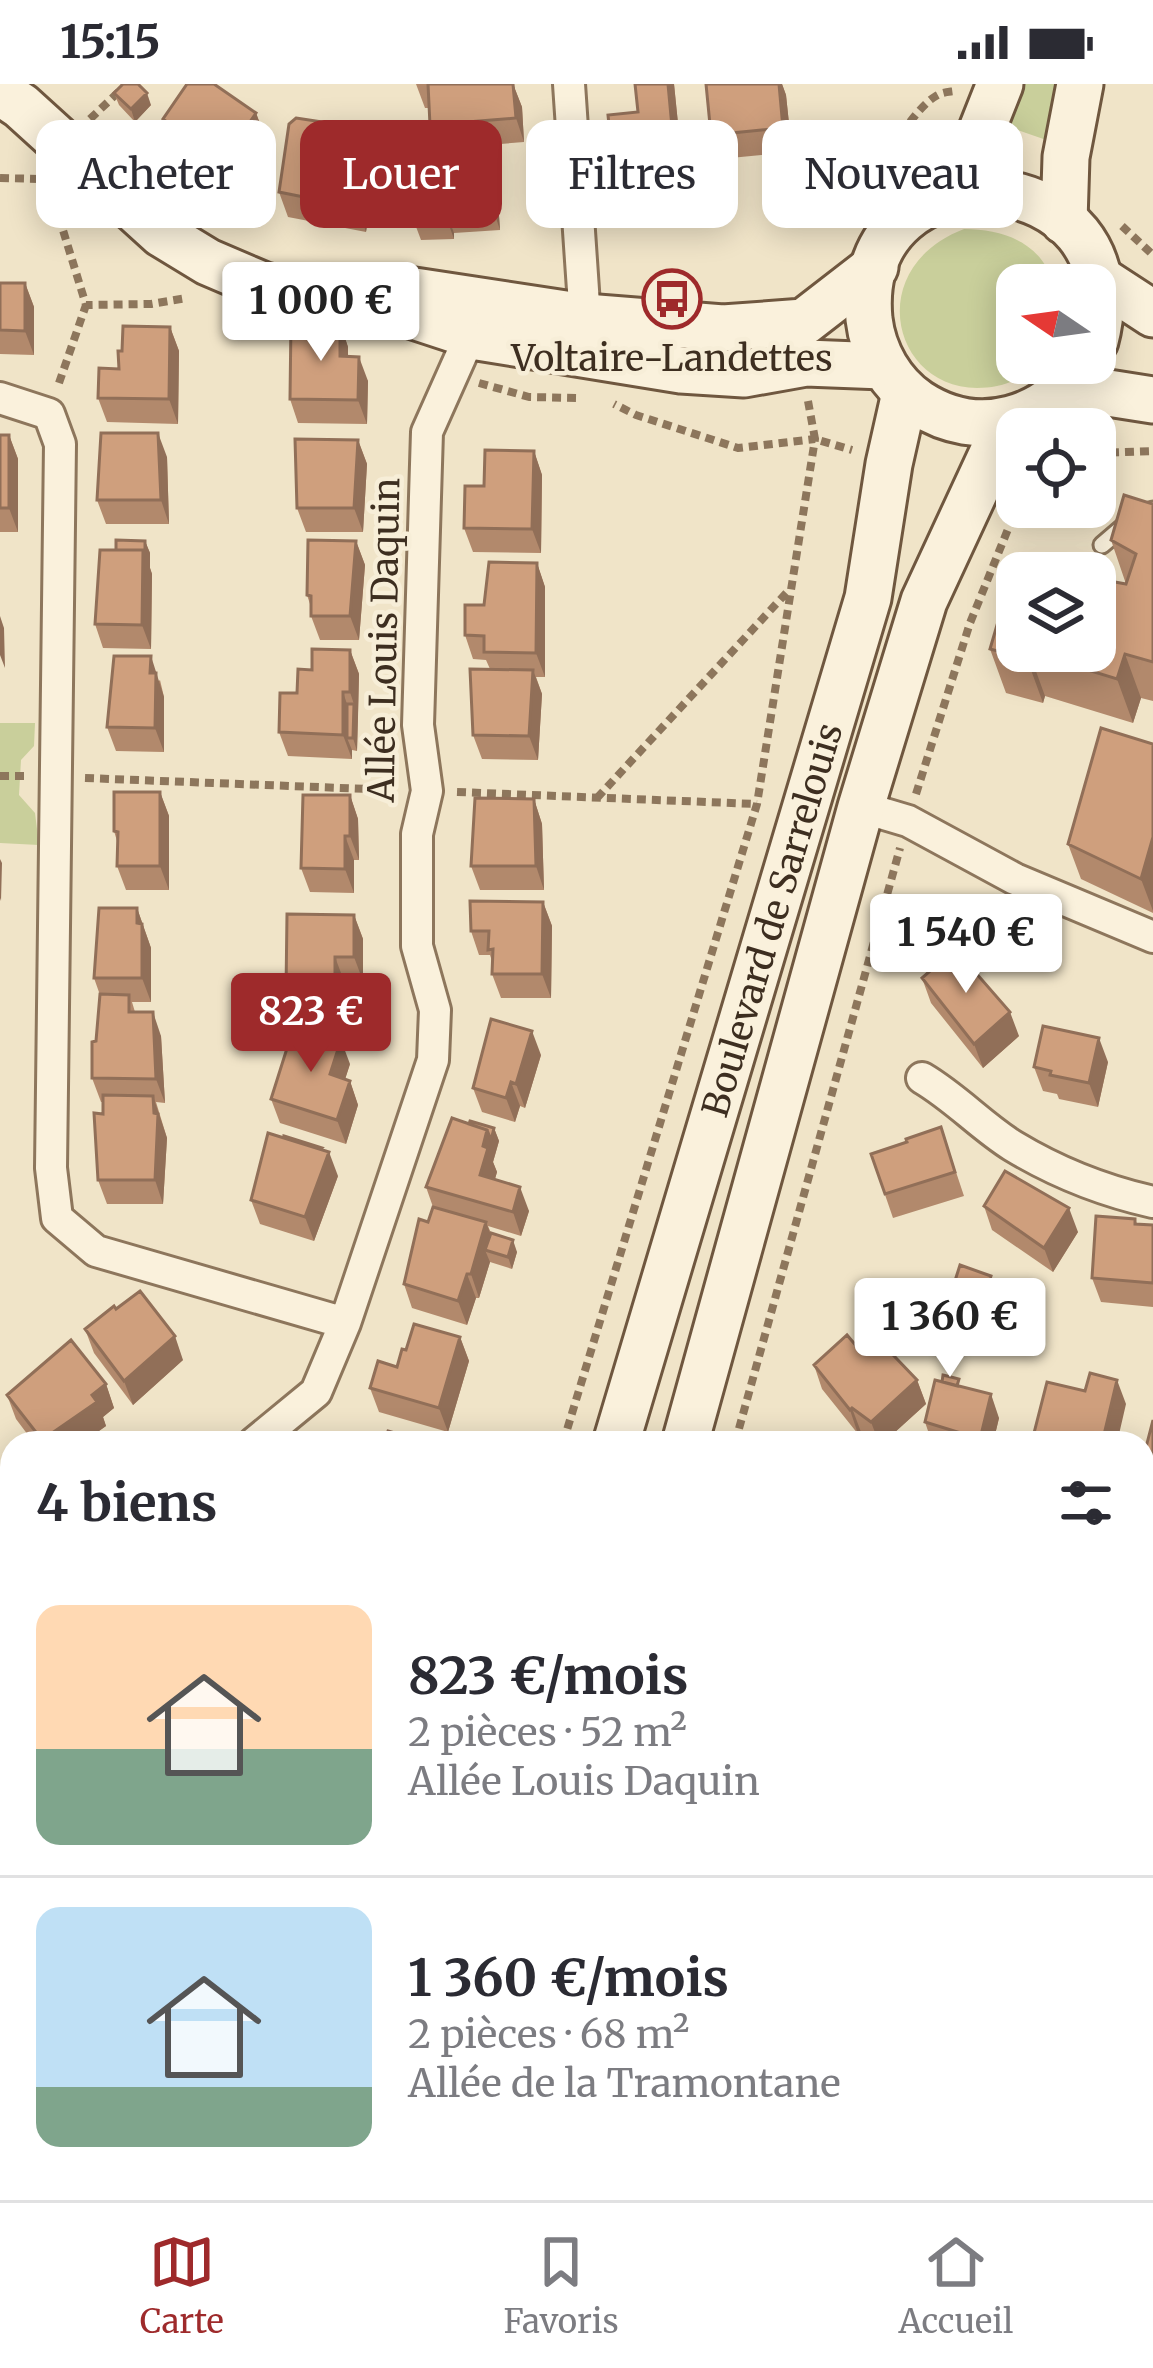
<!DOCTYPE html>
<html lang="fr">
<head>
<meta charset="utf-8">
<style>
	body { margin:0; font-family:Merriweather,serif; background:#f7f7f7; color:#2b2b33; height:100vh; display:flex; flex-direction:column; font-size:45px; white-space:nowrap }
	* { box-sizing:border-box; margin:0 }
	p { font-size:39px; color:#7c7c81 }
	.icon { flex:none; width:66px; height:66px; fill:none; stroke:currentColor; stroke-width:2; stroke-linecap:round; stroke-linejoin:round }
	.map { position:relative; flex:1; overflow:hidden }
	.side { position:absolute; left:0px; top:1347px; width:1155px; height:771px; display:flex; flex-direction:column; background:#fff; border-radius:36px 36px 0 0; box-shadow:0 6px 30px #0003 }
	.side>* { flex:none }
	.banner { position:absolute; left:36px; top:36px; width:1083px; height:108px; display:flex; gap:24px }
	.needle { width:78px; rotate:283deg }
	.fabs { position:absolute; left:996px; top:180px; display:grid; gap:24px }
	.fabs a { display:grid; place-items:center; width:120px; height:120px; border-radius:24px; background:#fff; box-shadow:0 6px 30px #0003; font-size:60px }
	.price { position:absolute; translate:-50% -102px; padding:0 27px; border-radius:12px; background:#fff; color:#222; font-size:39px; line-height:78px; filter:drop-shadow(0 3px 6px #0008) }
	.price::after { content:''; position:absolute; left:50%; top:72px; width:36px; height:27px; margin-left:-18px; background:inherit; clip-path:polygon(0 0,100% 0,50% 100%) }
	.price.selected { background:#9e2a2b; color:#fff }
	ul { padding:0; list-style:none }
	li { display:flex; align-items:center; gap:36px; height:300px; padding:0 36px }
	li+li { border-top:3px solid #e1e1e2 }
	li span { display:grid; place-items:center; flex:none; width:336px; height:240px; border-radius:24px; color:#555 }
	li>.icon { margin-inline-start:auto }
	span .icon { width:144px; height:144px; fill:#fffc; stroke-width:1 }
	li b { font-size:51px }
	h2 { display:flex; justify-content:space-between; align-items:center; height:144px; padding:0 36px; font-size:51px }
	.pill { padding:0 42px; border-radius:24px; background:#fff; box-shadow:0 6px 30px #0003; font-size:42px; line-height:108px }
	.pill.selected { background:#9e2a2b; color:#fff }
	.status { display:flex; justify-content:space-between; align-items:center; height:84px; padding:0 60px; background:#fff; direction:ltr }
	.status svg { height:33px; fill:currentColor }
	.menu { display:flex; justify-content:space-around; align-items:center; height:168px; border-top:3px solid #e1e1e2; background:#fff; font-size:33px; color:#7c7c81 }
	.menu a { display:grid; justify-items:center; gap:6px }
	.menu .selected { color:#9e2a2b }
	.map>svg:first-child { display:block }
	.green { fill:#c9cf9b }
	.lines { fill:none; stroke-linecap:round; stroke-linejoin:round }
	.lane-casing { stroke:#8d765c; stroke-width:21 }
	.street-casing { stroke:#8d765c; stroke-width:36 }
	.secondary-casing { stroke:#6f573f; stroke-width:51 }
	.path { stroke:#8d765c; stroke-width:8; stroke-dasharray:9 6; stroke-linecap:butt }
	.lane { stroke:#faf1dc; stroke-width:15 }
	.street { stroke:#faf1dc; stroke-width:30 }
	.secondary { stroke:#faf1dc; stroke-width:45 }
	.wall { fill:#b2896c }
	.shaded-wall { fill:#916f58 }
	.building { fill:#cf9f7d; stroke:#916f58; stroke-width:3 }
	.labels { text-anchor:middle; dominant-baseline:central; stroke-width:9; stroke-linejoin:round; paint-order:stroke }
	.poi-label { font-size:36px; fill:#3d2e20; stroke:#f7eed8 }
	.street-label { font-size:36px; fill:#3d2e20; stroke:#f7eed8 }
</style>
</head>
<body>
<div class="status"><b>15:15</b><svg viewBox="0 0 49 12"><path d="M0 12V9h3v3zM5 12V6h3v6zM10 12V3h3v9zM15 12V0h3v12zM26 1h20v11H26zM47 4h2v5h-2z"/></svg></div>
<div class="map">
<svg width="1153" height="2116" viewBox="0 0 1153 2116">
	<rect width="100%" height="100%" fill="#f0e4c8"/>
	<!-- green -->
	<path class="green" d="M1014,0h53l-12,59 -58,-20z
		M964,145c40,0 78,14 90,56h-37v78h19c-9,12 -24,20 -39,23 -101,20 -141,-116 -33,-157z
		M0,639h35l-1,23 -13,14 -2,35 16,18 4,32 -39,-2z
		M0,1925l12,9v172h167l-7,10h-172z"/>
	<g class="lines">
		<!-- lane casing -->
		<g class="lane-casing">
			<path id="lane" d="M1102,461l35,-30 16,-5"/>
		</g>
		<!-- street casing -->
		<g class="street-casing">
			<path id="street" d="M569,0l17,250
				M0,314l49,16 11,30 -9,724 6,50 39,33 249,72
				M861,723l47,14 107,58 138,58
				M922,994c34,20 59,48 91,68 43,26 91,45 140,56
				M254,1359l62,-51 29,-69 88,-263 2,-50 -18,-64v-112l10,-43 -9,-66 9,-293 50,-112
				M1143,1438l10,2
				M0,1450l12,8
				M1143,1818l10,-1"/>
		</g>
		<!-- secondary casing -->
		<g class="secondary-casing">
			<g id="secondary">
				<path d="M0,8l21,14 141,128 46,28 54,23 59,16 90,14 67,22 203,33 63,4 62,-11 77,3"/>
				<path d="M944,113l37,-65 19,-48"/>
				<path d="M1064,137l2,-64 14,-73"/>
				<path d="M1098,194l55,36"/>
				<path d="M401,205l184,28 138,11 81,-6 71,-55"/>
				<path d="M1086,279c-38,57 -107,79 -167,40 -28,-19 -46,-50 -50,-84 -17,-182 275,-163 226,22"/>
				<path d="M1070,303l83,13"/>
				<path id="s1" d="M616,1359l252,-845 21,-134 16,-71"/>
				<path d="M685,1359l176,-636 63,-206 83,-179"/>
				<path d="M0,2057l12,7"/>
				<path d="M79,2106l16,10"/>
				<path d="M0,2115l1,1"/>
				<path d="M364,2116l13,-10"/>
				<path d="M475,2116l3,-10"/>
			</g>
		</g>
		<!-- path -->
		<path class="path" d="M90,35l37,-35
			M0,94l40,1
			M50,104l36,117 65,-1 36,-6
			M847,140c15,-28 62,-113 89,-128 6,-4 13,-4 19,-5
			M1122,142l31,29
			M59,299l27,-78
			M479,299l50,14 47,1
			M808,317l7,38 37,11
			M1095,369l58,-2
			M0,692h28
			M85,694l309,12
			M457,708l300,12
			M916,710l54,-171 47,-116h-5
			M597,714l193,-209
			M563,1359l194,-639 58,-365 -77,9 -102,-33 -22,-11
			M735,1359l165,-595
			M1153,1725l-5,27 5,26
			M0,1956l12,8
			M233,2116l47,-10
			M524,2116l2,-10"/>
		<!-- lane -->
		<use href="#lane" class="lane"/>
		<!-- street -->
		<use href="#street" class="street"/>
		<!-- secondary -->
		<use href="#secondary" class="secondary"/>
	</g>
	<!-- wall -->
	<path class="wall" d="M416,0h97l9,23 2,35 -85,7 -9,-24 -1,-17h-4z
		M635,0h39l10,99 -63,6 -8,-24 25,-53z
		M706,0h76l4,11 6,57 -72,7 -9,-24z
		M114,9l37,12 -16,17 -16,-17z
		M256,29l9,24 -35,51 -58,-44 -9,-25z
		M345,61l21,3 9,25 -9,59 -78,-15 -9,-25z
		M487,65l9,24 4,57 -46,3v6l-33,1 -9,-24z
		M0,199h25l9,24v48l-34,-1z
		M340,239l8,24v9l20,25 -1,43 -69,-1 -8,-24z
		M170,243l9,24 -1,73 -71,-2 -9,-24 21,-29z
		M0,351h9l9,24v73h-18z
		M358,356l9,24 -4,68h-57l-9,-24z
		M534,367l8,24 -1,78 -68,-1 -9,-24 20,-42z
		M167,373l2,67h-63l-9,-24z
		M1153,420v197l-12,-3 -8,25 -88,-27 -2,7 -37,-10 -16,-44 107,-53 29,-12 -15,-44z
		M145,457l5,12v15l2,6 -1,75 -48,-1 -8,-24 21,-74z
		M356,457l9,24 -6,75h-39l-9,-24v-9l-4,-12z
		M537,479l8,24v90h-9l6,17 -4,66 -56,-1 -9,-24 17,-66 -4,-9 -13,-1 -8,-24 19,-30z
		M350,566l9,24 -2,77 -5,-1v9l-64,-3 -9,-24 18,-39 15,-23z
		M160,596l4,17v55l-48,-1 -9,-24z
		M1153,660v169l-72,-34 -13,-35z
		M160,708l9,24v74h-43l-9,-24v-25l-3,-10z
		M350,711l8,24 1,41h-5v33l-44,-1 -9,-24z
		M534,715l8,25 2,66h-64l-9,-24z
		M543,818l9,24 -1,72h-50l-9,-24v-13l-2,-6h-11l-8,-24z
		M137,824l14,40v54h-19l3,10 26,24 4,67 -9,-1 11,36 -4,66h-56l-9,-24 5,-78h-2l-9,-24 8,-83 -6,-17z
		M354,831l9,24v42h-19l-1,35 -48,-1 -9,-24z
		M922,894l97,58 -36,32 -52,-65z
		M541,971l-16,53 -5,-2 -5,16 -33,-10 -9,-24z
		M1108,978l-10,45 -39,-8 -2,-5 -14,-3 -9,-24z
		M350,980l-5,15 5,2 8,24 -12,39 -66,-21 -9,-24z
		M469,1040l25,4 5,13 -6,21 4,10 -2,7 34,32 -8,25 -33,-10 3,7 26,19 -5,17 -22,-7 -11,36h-3l-9,27 -55,-17 -8,-24 29,-77 -7,-20z
		M949,1067l15,45 -71,22 -22,-64z
		M338,1092l-24,65 -54,-17 -9,-24z
		M984,1122l94,26 -25,40 -61,-42z
		M1135,1135l2,5 16,1v82l-52,-5 -9,-24z
		M991,1192l5,12 -7,21 -28,-9 3,9 -6,21 -33,-9 -4,-12 36,-14 -4,-8z
		M85,1245l98,31 -50,45 -39,-52z
		M460,1253l9,24 -21,71 -69,-20 -9,-24 27,-21 9,-17z
		M858,1264l59,32 9,24 -43,39h-7l-15,-11 -3,2 -36,-45 -8,-24z
		M106,1300l8,24 -11,9 3,9 -24,17h-48l-18,-24 -9,-24z
		M962,1303l37,31 -6,25h-61l-7,-21z
		M1153,1336v59l-9,-24z
		M1143,1493l8,23 2,21v36l-10,1z
		M12,1606v93l-12,-11v-69z
		M825,2106h24l-18,9z
		M1002,2106h97l-6,10h-88z"/>
	<!-- shaded-wall -->
	<path class="shaded-wall" d="M513,0l9,23 2,35 -8,-24z
		M668,0h6l10,99 -9,-24z
		M779,0h3l4,11 6,57 -9,-24z
		M147,9l4,12 -16,17 -4,-13z
		M256,29l9,24 -35,51 -9,-24z
		M366,64l9,25 -9,59 -8,-24z
		M487,65l9,24 4,57 -8,-24z
		M445,125l9,24v6l-9,-25z
		M25,199l9,24v48l-9,-24z
		M340,239l8,24v33l-8,-24z
		M170,243l9,24 -1,73 -9,-25z
		M359,273l9,24 -1,43 -9,-24z
		M158,349l9,24 2,67 -8,-24z
		M9,351l9,24v73l-9,-24z
		M358,356l9,24 -4,68 -9,-24z
		M534,367l8,24 -1,78 -9,-24z
		M145,457l5,12v15l2,6 -1,75 -9,-24 1,-75z
		M356,457l9,24 -6,75 -9,-24z
		M537,479l8,24v90l-9,-24z
		M0,532l4,12 1,40 -5,-13z
		M350,566l9,24 -1,43 -8,-25z
		M1029,568l16,44 -2,7 -16,-44z
		M1125,570l16,44 -8,25 -16,-44z
		M151,572l13,41v55l-9,-24 -5,-55z
		M533,586l9,24 -4,66 -9,-24z
		M343,608l8,24 -4,22 5,12v9l-9,-24z
		M354,620l4,13 -1,34 -4,-13z
		M160,708l9,24v74l-9,-24z
		M350,711l8,24 1,41 -9,-24z
		M534,715l8,25 2,66 -8,-24z
		M345,752l9,24v33l-9,-24z
		M1153,753v74l-12,-32z
		M0,775l2,4 -1,38 -1,-3z
		M543,818l9,24 -1,72 -9,-24z
		M137,824l14,40v54l-9,-24z
		M354,831l9,24v42l-9,-24z
		M335,873l9,24 -1,35 -8,-24z
		M153,928l8,24 4,67 -9,-24z
		M1010,928l9,24 -36,32 -9,-24z
		M532,947l9,24 -16,53 -9,-24z
		M1099,954l9,24 -10,45 -9,-24z
		M341,956l9,24 -11,34 -9,-24z
		M350,997l8,24 -12,39 -9,-24z
		M511,998l9,24 -5,16 -9,-24z
		M153,1012l14,42 -4,66 -8,-24z
		M494,1044l5,13 -6,21 4,10 -8,27 -9,-24 3,-29 4,-16z
		M329,1068l9,24 -24,65 -9,-24z
		M520,1103l9,24 -8,25 -8,-24z
		M1069,1124l9,24 -25,40 -9,-24z
		M486,1138l9,24 -10,4 5,12 -11,36 -8,-24z
		M513,1156l4,12 -5,17 -4,-12z
		M467,1190l9,24 -9,27 -9,-24z
		M991,1192l5,12 -7,21 -4,-13z
		M960,1212l4,13 -6,21 -5,-12z
		M175,1252l8,24 -50,45 -9,-24z
		M460,1253l9,24 -21,71 -9,-24z
		M917,1296l9,24 -43,39h-4l-8,-21z
		M1117,1296l9,24 -9,39h-15z
		M106,1300l8,24 -11,9 3,9 -24,17h-39l-1,-3z
		M991,1310l8,24 -6,25h-12l-1,-4z
		M852,1324l9,24 -3,2 -8,-24z
		M1143,1493l8,23 2,49 -6,-17z
		M1075,2106h24l-6,10h-25z"/>
	<!-- building -->
	<path class="building" d="M123,0h15l9,9 -16,16 -17,-16z
		M187,0h27l42,29 -35,51 -58,-45z
		M428,0h85l3,34 -86,7z
		M635,0h33l7,75 -62,6 -5,-50 30,-3z
		M706,0h73l4,44 -72,7z
		M296,34l40,6 4,8 -2,12 28,4 -8,60 -79,-16 10,-68z
		M487,65l5,57 -47,3v5l-33,2 -3,-61z
		M0,199h25v48l-25,-1z
		M291,237l49,2v33l19,1 -1,43 -68,-1z
		M123,242l47,1 -1,72 -71,-1 1,-30 20,1 -1,-18h4z
		M101,349h57l3,67h-64z
		M0,351h9v73h-9z
		M295,355l63,1 -4,68h-57z
		M485,366l49,1 -2,78 -68,-1 1,-42h19z
		M1124,411l29,9v158l-28,-8 -8,25 -88,-27 -2,7 -37,-10 26,-89 28,13h-27v78h78v-56l2,1 -2,-13 3,-4 28,5 10,-30 -25,-14z
		M116,456l29,1v15l-2,-6h-27z
		M308,456l48,1 -6,75h-39v-20l-4,-1z
		M100,466h43l-1,75 -47,-1z
		M489,478l48,1 -1,90 -52,-1v-16l-19,-1v-30h19z
		M312,565l38,1v42h-7v43l-64,-3 1,-39h17l1,-24 14,1z
		M114,572h37l-1,17h6l-1,55 -48,-1z
		M470,585l63,1 -4,66 -56,-1z
		M347,620h7l-1,34h-6z
		M1101,644l52,16v93l-12,42 -73,-35z
		M114,708h46v74h-43l1,-34 -4,-1z
		M303,711h47v41h-5v33l-44,-1z
		M475,714l59,1 2,67h-65z
		M470,817l73,1 -1,72h-50l1,-25 -5,1 1,-19h-18z
		M99,824h38v15l5,1v54h-48z
		M287,830l67,1v42h-19v35l-49,-1z
		M955,865l55,63 -36,32 -52,-66z
		M100,910l29,1v17h24l3,67 -64,-1v-36l4,-1z
		M491,935l41,12 -16,53 -5,-2 -5,16 -33,-10z
		M294,942l47,14 -11,34 20,7 -13,39 -66,-21z
		M1043,942l56,12 -10,45 -39,-8 1,-4 -17,-4z
		M103,1011l50,1 1,17 4,1 -3,66h-57l-4,-67 9,1z
		M452,1034l35,12 -4,16 5,2 -8,27 40,12 -7,25 -87,-25z
		M470,1037l24,7 -3,12 -4,-10 -18,-6z
		M941,1043l14,45 -70,22 -14,-40 36,-12 -1,-3z
		M268,1049l61,19 -24,65 -54,-17z
		M284,1052l38,12 -1,1 -37,-11z
		M1005,1087l64,37 -25,40 -60,-42z
		M433,1123l53,15 -15,52h-4l-9,27 -54,-17 15,-65 9,3z
		M1096,1132l39,3v5l18,1v58l-61,-5z
		M491,1149l22,7 -5,17 -23,-7z
		M960,1181l31,11 -6,20 -32,-9z
		M927,1203l33,9 -7,22 -32,-9z
		M140,1207l35,45 -51,45 -39,-52 29,-23 2,3z
		M414,1240l46,13 -21,71 -69,-20 8,-27 19,6 5,-18 4,1z
		M873,1250l44,46 -46,42 -19,-14 -2,2 -36,-45 33,-30 11,13z
		M71,1256l35,44 -14,11 5,7 -55,38 -35,-45z
		M1090,1289l27,7 -15,63h-63l-7,-2 15,-59 38,9z
		M943,1291l16,4 -2,7 -15,-4z
		M935,1296l56,14 -11,45 -55,-17z
		M1153,1336v37l-9,-2z
		M388,1347l40,12h-44z
		M1143,1496l4,52 -4,1z
		M12,1606v77l-12,-11v-53z
		M752,2106h32l1,10h-53l-1,-4z
		M1014,2106h61l-7,10h-41z"/>
	<!-- icons -->
	<defs>
		<g id="bus-ring" transform="scale(3)"><circle r="9.5" fill="#f7eed8" stroke="#9e2a2b" stroke-width="1.5"/><path d="M-5-6H5V4H4V6H2V4H-2V6H-4V4H-5ZM-3.5-4V0h7V-4ZM-3.5 1.2v1.5H-2V1.2ZM2 1.2v1.5H3.5V1.2Z" fill="#9e2a2b"/></g>
	</defs>
	<g fill-rule="evenodd">
		<use href="#bus-ring" x="672" y="215"/>
	</g>
	<g class="labels">
		<!-- poi labels -->
		<g class="poi-label">
			<text x="672" y="274">Voltaire-Landettes</text>
		</g>
		<!-- street labels -->
		<g class="street-label">
			<text transform="translate(384 556) rotate(-89)">Allée Louis Daquin</text>
			<text stroke="none"><textPath href="#s1" startOffset="546">Boulevard de Sarrelouis</textPath></text>
		</g>
	</g>
</svg>
<div class="fabs">
<a><svg class="needle" viewBox="-14 -14 28 28"><path d="M0-13l5 13h-10z" fill="#e53935"/><path d="M0 13l5-13h-10z" fill="#7c7c81"/></svg></a>
<a><svg class="icon" aria-label="locate" viewBox="0 0 24 24"><circle cx="12" cy="12" r="6"/><path d="M12 2v4M12 18v4M2 12h4M18 12h4"/></svg></a>
<a><svg class="icon" aria-label="layers" viewBox="0 0 24 24"><path d="M12 4l9 5-9 5-9-5zM3 14l9 5 9-5"/></svg></a>
</div>
<b class="price" style="left:321px;top:280px">1 000 €</b>
<b class="price" style="left:966px;top:912px">1 540 €</b>
<b class="price selected" style="left:311px;top:991px">823 €</b>
<b class="price" style="left:950px;top:1296px">1 360 €</b>
<div class="banner">
<a class="pill">Acheter</a>
<a class="pill selected">Louer</a>
<a class="pill">Filtres</a>
<a class="pill">Nouveau</a>
</div>
<section class="side">
<h2>4 biens<svg class="icon" aria-label="filters" viewBox="0 0 24 24"><path d="M4 7h16M4 17h16"/><circle cx="9" cy="7" r="2"/><circle cx="15" cy="17" r="2"/></svg></h2>
<ul>
<li><span style="background:linear-gradient(#ffd9b3 60%,#7fa58c 0)"><svg class="icon" aria-label="home" viewBox="0 0 24 24"><path d="M3 11l9-7 9 7M6 9v11h12V9"/></svg></span><div><b>823 €/mois</b><p>2 pièces · 52 m²</p><p>Allée Louis Daquin</p></div></li>
<li><span style="background:linear-gradient(#bfe0f5 75%,#7fa58c 0)"><svg class="icon" aria-label="home" viewBox="0 0 24 24"><path d="M3 11l9-7 9 7M6 9v11h12V9"/></svg></span><div><b>1 360 €/mois</b><p>2 pièces · 68 m²</p><p>Allée de la Tramontane</p></div></li>
</ul>
</section>
</div>
<nav class="menu">
<a class="selected"><svg class="icon" aria-label="map" viewBox="0 0 24 24"><path d="M3 6l6-2 6 2 6-2v14l-6 2-6-2-6 2zM9 4v14M15 6v14"/></svg>Carte</a>
<a><svg class="icon" aria-label="saved" viewBox="0 0 24 24"><path d="M7 4h10v16l-5-4-5 4z"/></svg>Favoris</a>
<a><svg class="icon" aria-label="home" viewBox="0 0 24 24"><path d="M3 11l9-7 9 7M6 9v11h12V9"/></svg>Accueil</a>
</nav>
</body>
</html>
